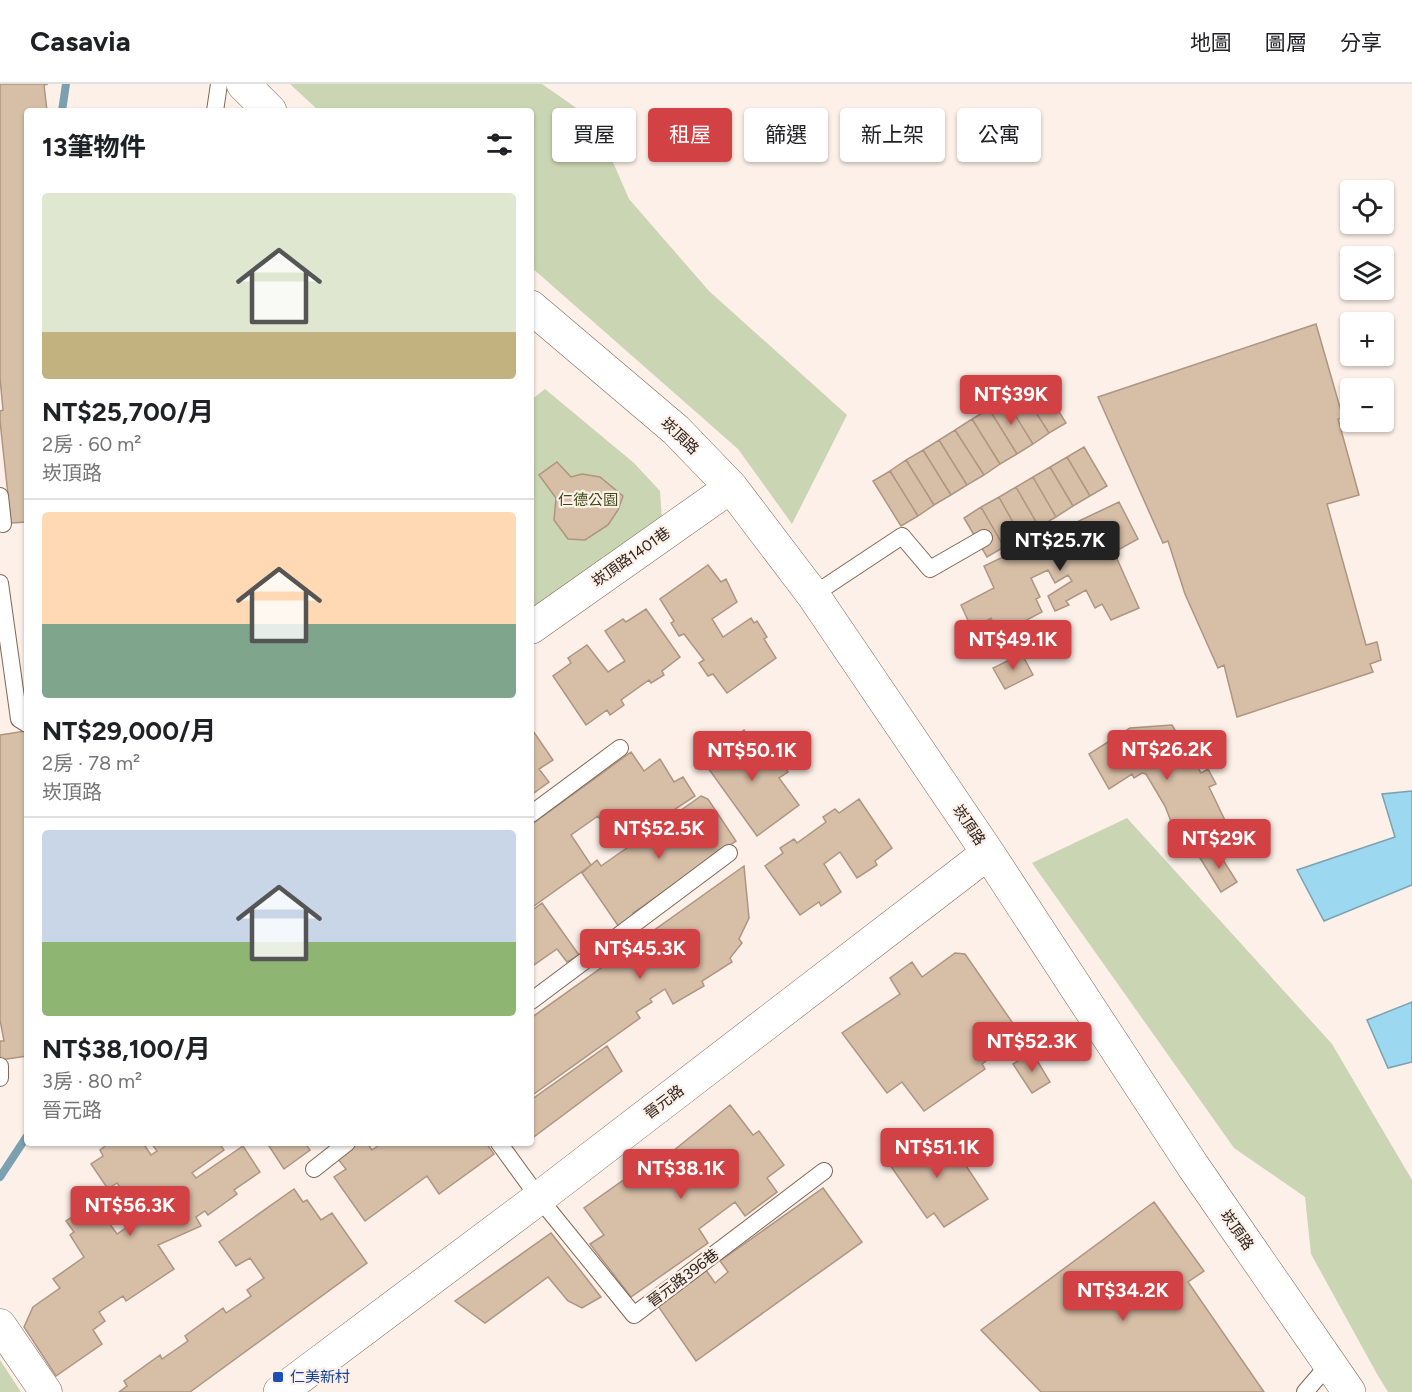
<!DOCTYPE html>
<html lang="zh-TW">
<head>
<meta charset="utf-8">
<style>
	body { margin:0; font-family:Figtree,"Noto Sans TC",sans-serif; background:#f2f2f2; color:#202124; height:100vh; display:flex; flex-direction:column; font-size:22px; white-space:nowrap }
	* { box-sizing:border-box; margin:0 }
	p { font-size:20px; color:#757577 }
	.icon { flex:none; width:33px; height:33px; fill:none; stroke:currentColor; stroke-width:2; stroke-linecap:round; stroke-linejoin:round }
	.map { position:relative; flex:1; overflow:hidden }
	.side { position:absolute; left:24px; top:24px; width:510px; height:1038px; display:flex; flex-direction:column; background:#fff; border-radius:6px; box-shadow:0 2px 4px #0004 }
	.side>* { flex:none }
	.guide { position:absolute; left:552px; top:24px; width:570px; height:54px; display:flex; gap:12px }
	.controls { position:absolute; left:1340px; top:96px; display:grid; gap:12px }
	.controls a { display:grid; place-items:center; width:54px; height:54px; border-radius:6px; background:#fff; box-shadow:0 2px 4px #0004; font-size:30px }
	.price { position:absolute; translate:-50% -51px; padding:0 14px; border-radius:6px; background:#d24244; color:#fff; font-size:20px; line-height:39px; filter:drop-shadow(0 2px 3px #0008) }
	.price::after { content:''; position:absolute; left:50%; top:36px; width:18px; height:14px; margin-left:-9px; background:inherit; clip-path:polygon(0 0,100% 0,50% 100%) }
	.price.active { background:#222; color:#fff }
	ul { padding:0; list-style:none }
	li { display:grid; align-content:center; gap:12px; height:318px; padding:0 18px }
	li+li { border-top:2px solid #e0e0e0 }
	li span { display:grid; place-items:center; height:186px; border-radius:6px; color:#555 }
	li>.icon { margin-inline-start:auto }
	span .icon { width:108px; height:108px; fill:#fffc; stroke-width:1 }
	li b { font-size:26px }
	h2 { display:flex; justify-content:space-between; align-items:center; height:72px; padding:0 18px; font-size:26px }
	.chip { padding:0 21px; border-radius:6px; background:#fff; box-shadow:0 2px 4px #0004; font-size:21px; line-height:54px }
	.chip.active { background:#d24244; color:#fff }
	header { display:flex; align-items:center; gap:36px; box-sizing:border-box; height:84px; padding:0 30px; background:#fff; border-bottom:2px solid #e0e0e0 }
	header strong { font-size:28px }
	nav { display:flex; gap:33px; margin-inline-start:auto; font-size:21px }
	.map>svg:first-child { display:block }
	.green { fill:#cad5b3 }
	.water { fill:#9cd8f0; stroke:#7ba1b0; stroke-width:1.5 }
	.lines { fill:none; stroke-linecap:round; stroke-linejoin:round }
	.stream { stroke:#7ba1b0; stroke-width:8 }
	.building { fill:#d7bea7; stroke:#ae9580; stroke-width:1.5 }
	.service-casing { stroke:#806754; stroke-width:18 }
	.minor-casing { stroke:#806754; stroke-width:33 }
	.tertiary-casing { stroke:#806754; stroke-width:34 }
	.service { stroke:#fff; stroke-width:16 }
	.minor { stroke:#fff; stroke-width:32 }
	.tertiary { stroke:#fff; stroke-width:33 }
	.transit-dot { fill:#1a4fb4; stroke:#fcf0e8; stroke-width:2 }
	.labels { text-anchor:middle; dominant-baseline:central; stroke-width:4.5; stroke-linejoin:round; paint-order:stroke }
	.street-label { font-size:15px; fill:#2d221b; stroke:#fcf0e8 }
	.park-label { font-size:15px; fill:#3c4a13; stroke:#fcf0e8 }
	.transit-label { font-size:15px; fill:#164399; stroke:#fcf0e8; text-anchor:start }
</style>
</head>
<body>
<header>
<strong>Casavia</strong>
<nav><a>地圖</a><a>圖層</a><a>分享</a></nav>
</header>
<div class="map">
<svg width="1412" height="1308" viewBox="0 0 1412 1308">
	<rect width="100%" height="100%" fill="#fcf0e8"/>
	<!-- green -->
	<path class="green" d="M290,0h252l53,37 34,78 80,92 138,124 -55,109 -54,-75 -207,-182v-156h-212z
		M545,305l89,74 26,28 2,29 -131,92v-212z
		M1127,734l205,226 80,136v212h-24l-11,-18 -66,-120 -6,-57 -71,-49 -202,-285z
		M0,1276l21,32h-21z"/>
	<!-- water -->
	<path class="water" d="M1412,707v94l-88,36 -27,-51 98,-33 -13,-43z
		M1412,918v60l-24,6 -21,-48z"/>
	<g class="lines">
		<!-- stream -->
		<path class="stream" d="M62,27l4,-27
			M0,1093l27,-41"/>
	</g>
	<!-- building -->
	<path class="building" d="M0,0h48l-4,1 3,26h-20v411l-16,1 -11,-102v-10l3,-1 -3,-32z
		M1316,240l27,94 -5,1 21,76 -32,9 39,141 11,-3 4,18 -11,4 3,8 -136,45 -13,-52 -6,3 -33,-74 -17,-53 -5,2 -65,-146z
		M1038,294l28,45 -17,10 -28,-44z
		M1021,305l28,44 -16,11 -28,-45z
		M1005,315l28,45 -16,10 -28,-45z
		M989,325l28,45 -17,10 -28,-45z
		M972,335l28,45 -16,11 -29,-45z
		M955,346l29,45 -17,10 -28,-45z
		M939,356l28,45 -16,10 -28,-45z
		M1084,363l23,39 -17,10 -23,-39z
		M923,366l28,45 -17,10 -28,-45z
		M1067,373l23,39 -17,10 -23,-39z
		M906,376l28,45 -16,11 -28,-45z
		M557,378l14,15 11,-3 18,3 23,19 -5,14 -10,15 -23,15 -17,-1 -14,-19 2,-22 -17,-23z
		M1050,383l23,39 -17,11 -23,-40z
		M890,387l28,45 -17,10 -28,-45z
		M1033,393l23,40 -17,10 -23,-40z
		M1016,403l23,40 -18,10 -22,-40z
		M999,413l22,40 -17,10 -23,-40z
		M1119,418l19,37 -24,13 25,56 -28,12 -9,-16 -7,4 -9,-18 -20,11 3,4 -14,6 -7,-15 24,-15 -4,-6 -13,8 -7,-13 -17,8 9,19 -4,2 6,13 -38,20 -10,-8 -3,-6 -19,11 -11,-24 33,-17 -10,-22z
		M981,423l23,40 -17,10 -23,-39z
		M708,481l13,17 5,-3 11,23 -25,17 11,18 28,-19 3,5 3,-2 10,16 -3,2 12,19 -49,35 -14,-19 -5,2 -9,-13 5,-3 -20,-26 -5,2 -8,-13 3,-2 -14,-22z
		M646,525l34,48 -18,14 2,4 -13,8 -2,-3 -28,20 3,5 -14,10 -3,-5 -21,15 -33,-49 18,-13 -3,-5 19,-13 21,27 17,-11 -20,-30 18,-12 3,3z
		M1022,570l11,21 -28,14 -12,-21z
		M1172,641l29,48 7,-4 8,15 -7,3 22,46 -47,22 -19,-49 -19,-32 -4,-1 -8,5 -2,-4 -23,15 -20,-35 41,-26z
		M531,644l22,32 -14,9 10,13 -18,13z
		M744,646l20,28 9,-6 15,20 -9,6 20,27 -42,31 -54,-75z
		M25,647l2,20v305l-27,4v-19h4l-4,-21v-285z
		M631,668l13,19 16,-12 14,23 9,-5 12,19 -77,51 -20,-31 -27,19 20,30 -60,43v-83z
		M701,712l7,3 28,42 -103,72 3,3 -17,11 -37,-54 15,-13 4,6z
		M859,715l33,49 -17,13 2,4 -20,13 -17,-26 -16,12 17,28 -20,14 -2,-4 -19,13 -35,-49 18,-13 -3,-5 14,-9 3,4 29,-21 -3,-5 12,-8 4,4z
		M1216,765l21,33 -16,10 -21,-34z
		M744,782l5,52 -10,21 3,4 -12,15 2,4 -30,19 2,5 -31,18 -8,-15 -15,10 2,3 -16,10 4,6 -109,78v-78z
		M542,819l37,52 -12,7 -10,-13 -26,18v-56z
		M955,869l10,1 56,81 -39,29 3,5 -61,42 -22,-29 -15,11 -45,-60 58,-39 -10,-16 22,-16 10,15z
		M607,962l15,25 -91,68v-39z
		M1032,968l18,30 -18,11 -19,-29z
		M730,1021l23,30 6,-4 25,34 -17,13 10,14 -32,24 -10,-14 -36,27 9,14 -77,54 -41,-53 14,-9 -20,-27 75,-53 4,4z
		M934,1049l13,21 8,-5 33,50 -44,28 -10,-14 -7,5 -42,-60 35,-23 4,5z
		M109,1059h34l8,12 6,-4 -6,-8h68l5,7 -32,23 4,5 47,-32 17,26 -26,18 3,4 -29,21 -3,-4 -9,6 5,9 -43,19 16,24 -48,32 -3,-5 -24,16 6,9 -12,9 9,14 -46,32 -32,-49 9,-20 27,-19 -7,-9 31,-22 -14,-22 4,-3 -8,-11 13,-9 -5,-8 18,-13 21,29 -4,3 8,11 47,-32 -3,-5 -23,15 -21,-29 -9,6 -17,-25 12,-8 -3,-6z
		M267,1059h38l5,7 -26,19z
		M358,1059h9l5,7 10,-7h104l8,11 -55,40 -12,-18 -62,45 -31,-44 12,-8 -9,-11z
		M823,1104l39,54 -166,119 -38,-55 48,-36 9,13 13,-11 -8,-11z
		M294,1105l9,13 4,-2 14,20 11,-7 35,50 -177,129h-71l8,-6 -3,-5 36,-26 2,4 26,-18 -3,-5 38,-28 3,5 25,-17 -4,-6 17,-12 -14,-20 -14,8 -17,-24z
		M1154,1118l50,69 -16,11 76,110h-223l-60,-62z
		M551,1149l50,64 -19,11 -14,-7 -20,-24 -63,46 -30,-22z"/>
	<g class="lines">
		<!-- service casing -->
		<g class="service-casing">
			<path id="service" d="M215,27l4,-27
				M0,412l3,28
				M0,499l19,136 8,5
				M813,511l89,-59 28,33 54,-31
				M531,730l89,-66
				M531,917l198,-148
				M0,982v12
				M499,1059l40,55 95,117 190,-144
				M314,1085l33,-26
				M1305,1308l25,-29"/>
		</g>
		<!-- minor casing -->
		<g class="minor-casing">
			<path id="minor" d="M531,544l200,-141
				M0,1241l46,67"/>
		</g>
		<!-- tertiary casing -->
		<g class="tertiary-casing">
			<path id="tertiary" d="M243,0l27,27
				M531,223l145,123 55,57 82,108 175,258 205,313 156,226
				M280,1308l259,-194 449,-345"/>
		</g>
		<!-- service -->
		<use href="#service" class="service"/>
		<!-- minor -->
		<use href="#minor" class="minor"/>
		<!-- tertiary -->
		<use href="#tertiary" class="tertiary"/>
	</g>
	<!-- markers -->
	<rect class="transit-dot" x="272" y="1287" width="12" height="12" rx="3"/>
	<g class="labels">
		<!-- street labels -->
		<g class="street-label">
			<text transform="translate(680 352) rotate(44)">崁頂路</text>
			<text transform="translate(631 473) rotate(-35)">崁頂路1401巷</text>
			<text transform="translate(969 741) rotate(56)">崁頂路</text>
			<text transform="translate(664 1018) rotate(-37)">晉元路</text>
			<text transform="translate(1237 1146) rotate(55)">崁頂路</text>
			<text transform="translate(683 1194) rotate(-37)">晉元路396巷</text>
		</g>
		<!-- park labels -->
		<g class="park-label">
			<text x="588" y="416">仁德公園</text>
		</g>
		<!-- transit labels -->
		<g class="transit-label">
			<text x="290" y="1293">仁美新村</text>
		</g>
	</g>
</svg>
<div class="controls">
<a><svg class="icon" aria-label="locate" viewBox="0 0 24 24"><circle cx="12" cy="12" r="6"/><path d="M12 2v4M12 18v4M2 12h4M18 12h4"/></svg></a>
<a><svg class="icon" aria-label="layers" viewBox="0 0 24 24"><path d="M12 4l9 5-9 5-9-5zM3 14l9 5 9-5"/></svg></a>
<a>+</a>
<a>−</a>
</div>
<b class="price" style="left:1011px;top:342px">NT$39K</b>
<b class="price active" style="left:1060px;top:488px">NT$25.7K</b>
<b class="price" style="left:1013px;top:587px">NT$49.1K</b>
<b class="price" style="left:1167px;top:697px">NT$26.2K</b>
<b class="price" style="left:752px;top:698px">NT$50.1K</b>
<b class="price" style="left:659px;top:776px">NT$52.5K</b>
<b class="price" style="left:1219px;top:786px">NT$29K</b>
<b class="price" style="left:640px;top:896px">NT$45.3K</b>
<b class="price" style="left:1032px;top:989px">NT$52.3K</b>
<b class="price" style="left:937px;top:1095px">NT$51.1K</b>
<b class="price" style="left:681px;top:1116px">NT$38.1K</b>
<b class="price" style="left:130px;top:1153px">NT$56.3K</b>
<b class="price" style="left:1123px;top:1238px">NT$34.2K</b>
<div class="guide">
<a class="chip">買屋</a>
<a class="chip active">租屋</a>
<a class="chip">篩選</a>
<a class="chip">新上架</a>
<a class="chip">公寓</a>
</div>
<section class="side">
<h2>13筆物件<svg class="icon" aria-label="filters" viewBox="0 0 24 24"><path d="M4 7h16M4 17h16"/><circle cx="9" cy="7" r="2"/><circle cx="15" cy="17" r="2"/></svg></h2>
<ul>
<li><span style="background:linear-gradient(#dfe7d0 75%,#c2b280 0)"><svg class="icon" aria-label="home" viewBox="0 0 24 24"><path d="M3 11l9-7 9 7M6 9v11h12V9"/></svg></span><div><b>NT$25,700/月</b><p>2房 · 60 m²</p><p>崁頂路</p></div></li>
<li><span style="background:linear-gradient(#ffd9b3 60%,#7fa58c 0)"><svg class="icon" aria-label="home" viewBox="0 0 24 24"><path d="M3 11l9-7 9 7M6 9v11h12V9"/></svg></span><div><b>NT$29,000/月</b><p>2房 · 78 m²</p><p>崁頂路</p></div></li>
<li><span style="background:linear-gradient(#c9d6e8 60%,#8fb573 0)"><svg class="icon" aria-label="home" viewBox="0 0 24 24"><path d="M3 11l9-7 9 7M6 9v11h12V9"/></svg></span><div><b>NT$38,100/月</b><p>3房 · 80 m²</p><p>晉元路</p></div></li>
</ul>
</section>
</div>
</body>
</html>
